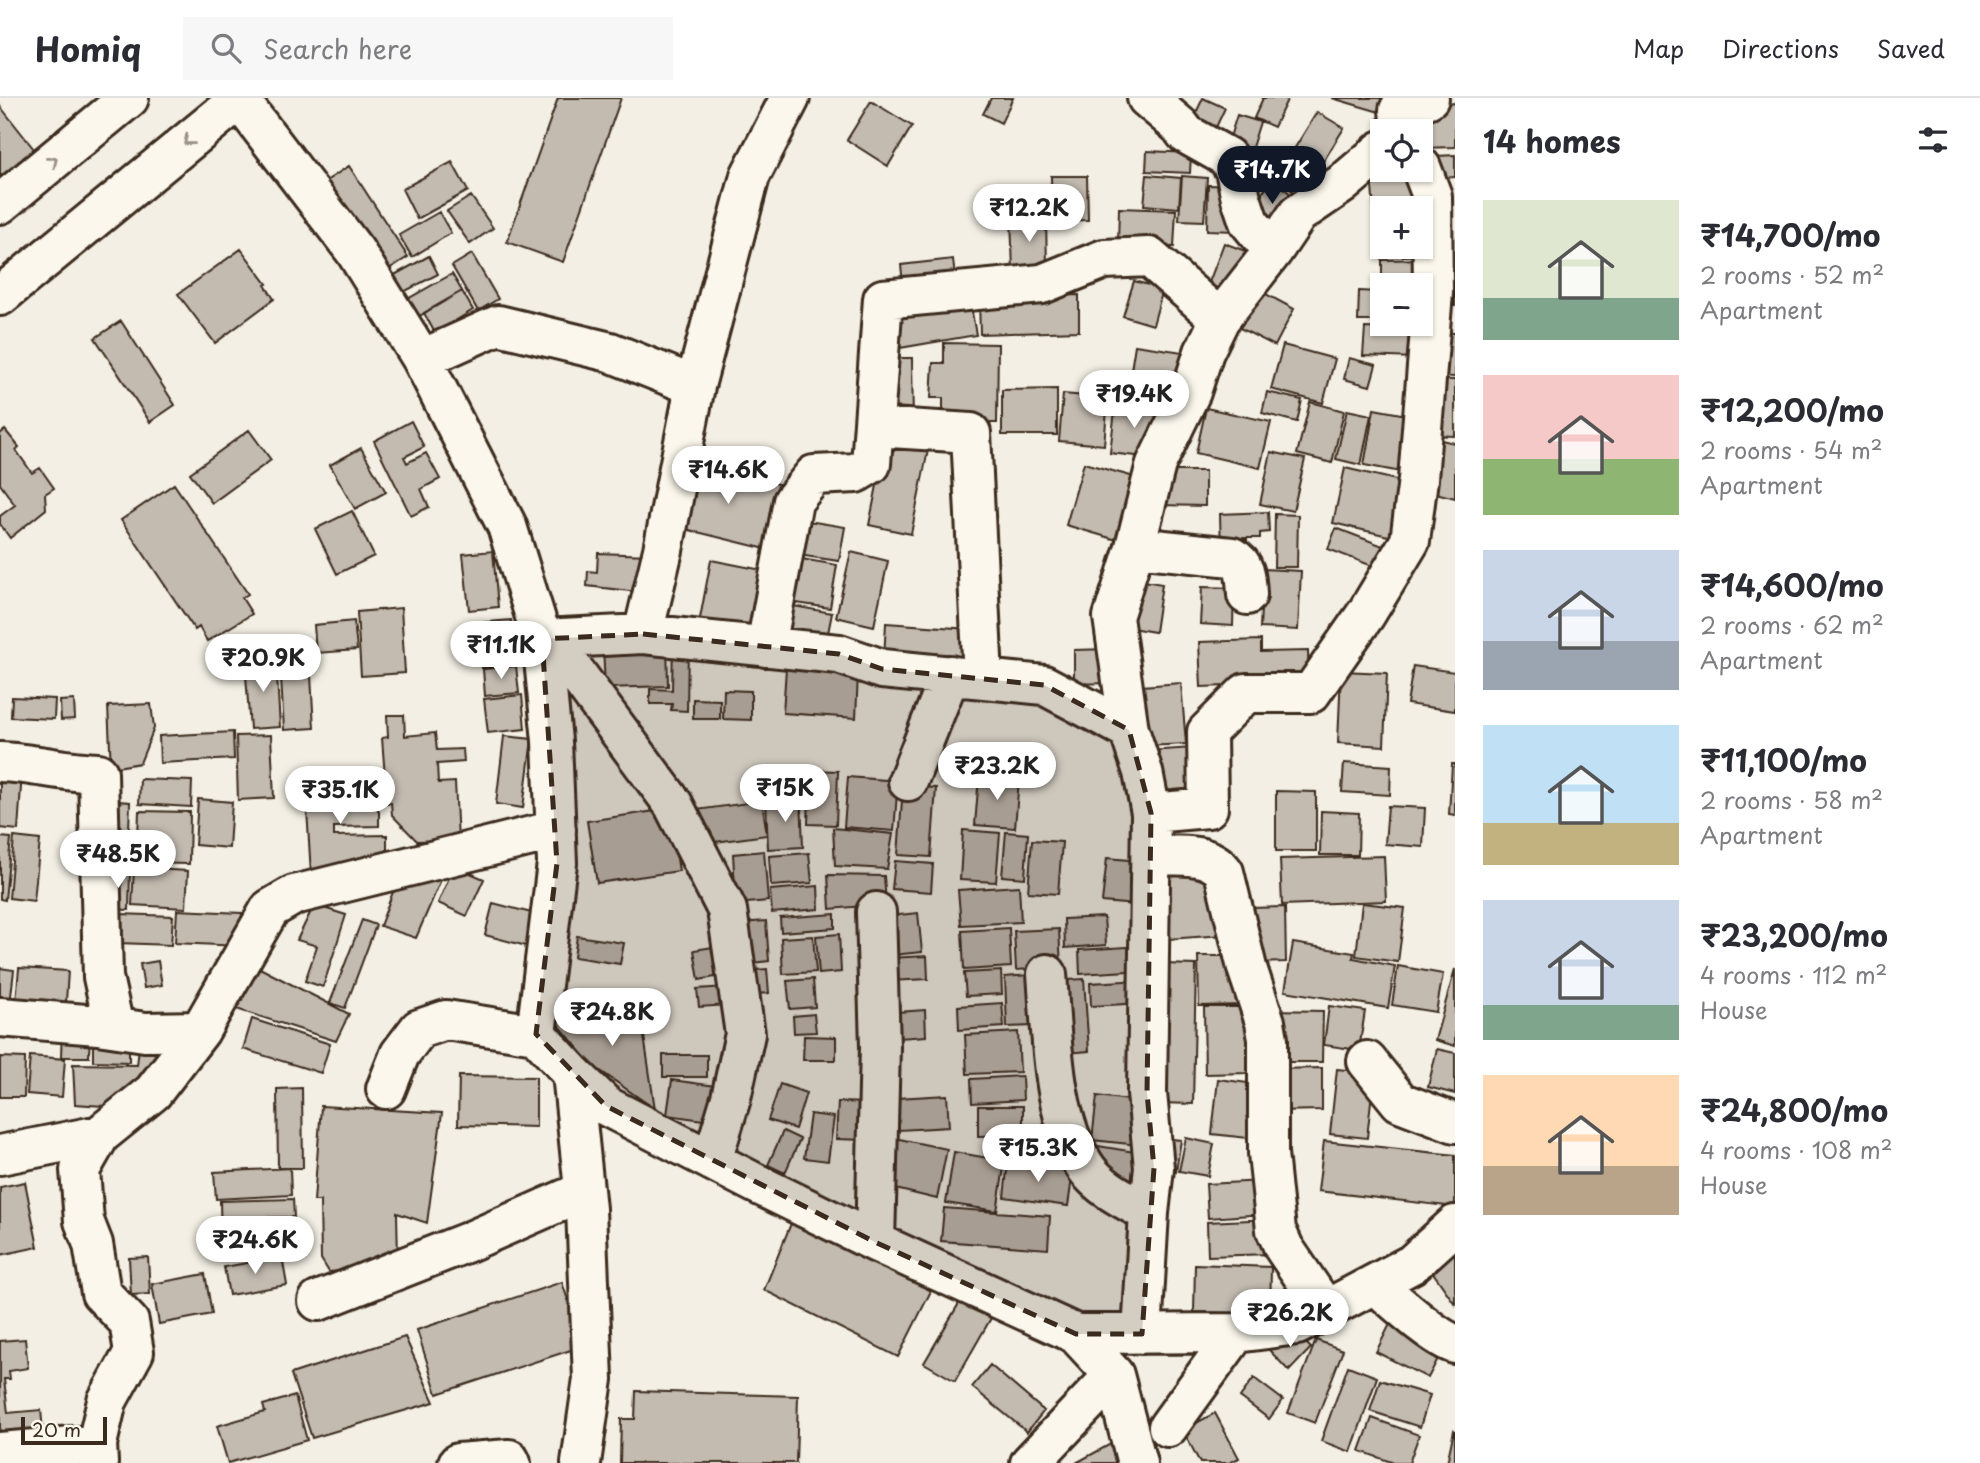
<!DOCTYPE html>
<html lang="en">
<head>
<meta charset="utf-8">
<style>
	body { margin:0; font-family:"Playpen Sans",sans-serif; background:#f7f7f7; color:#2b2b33; height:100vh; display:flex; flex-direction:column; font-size:26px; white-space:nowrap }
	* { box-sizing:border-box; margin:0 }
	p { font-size:23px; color:#7c7c81 }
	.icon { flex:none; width:38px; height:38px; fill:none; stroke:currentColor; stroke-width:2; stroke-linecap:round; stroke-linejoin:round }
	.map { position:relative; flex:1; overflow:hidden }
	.side { display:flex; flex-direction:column; background:#fff; width:525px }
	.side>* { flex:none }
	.fabs { position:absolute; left:1370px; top:21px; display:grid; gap:14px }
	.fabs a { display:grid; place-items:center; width:63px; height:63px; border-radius:0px; background:#fff; box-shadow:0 2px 5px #0004; font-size:35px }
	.scale { position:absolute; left:21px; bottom:18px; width:86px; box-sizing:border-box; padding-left:7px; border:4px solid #3b2a1e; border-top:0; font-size:19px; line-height:24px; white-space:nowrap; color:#3b2a1e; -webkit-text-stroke:5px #fbf7ec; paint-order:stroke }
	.price { position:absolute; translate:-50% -60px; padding:0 16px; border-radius:24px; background:#fff; color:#222; font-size:23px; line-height:46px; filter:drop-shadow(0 2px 4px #0008) }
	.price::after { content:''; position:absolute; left:50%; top:42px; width:21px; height:16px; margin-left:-10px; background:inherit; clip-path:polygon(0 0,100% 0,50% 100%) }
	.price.current { background:#111827; color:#fff }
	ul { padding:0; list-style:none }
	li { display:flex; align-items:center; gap:21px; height:175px; padding:0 28px }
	li span { display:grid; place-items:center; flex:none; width:196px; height:140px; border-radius:0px; color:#555 }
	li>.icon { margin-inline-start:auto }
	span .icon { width:84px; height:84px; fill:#fffc; stroke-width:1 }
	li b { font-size:30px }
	h2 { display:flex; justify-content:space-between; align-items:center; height:84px; padding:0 28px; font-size:30px }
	header { display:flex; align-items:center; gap:42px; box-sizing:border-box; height:98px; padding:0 35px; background:#fff; border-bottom:2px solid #e1e1e2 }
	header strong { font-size:33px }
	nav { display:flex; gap:38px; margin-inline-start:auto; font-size:24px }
	.search { width:490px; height:63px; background:#f7f7f7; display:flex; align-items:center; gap:18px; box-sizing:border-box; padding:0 24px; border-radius:0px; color:#7c7c81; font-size:26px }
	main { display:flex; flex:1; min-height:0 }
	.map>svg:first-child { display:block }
	.building { fill:#c3bbb0; stroke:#3b2a1e; stroke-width:2; fill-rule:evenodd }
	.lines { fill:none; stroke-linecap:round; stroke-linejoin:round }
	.minor-casing { stroke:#3b2a1e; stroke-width:44 }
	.major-casing { stroke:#3b2a1e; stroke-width:44 }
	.minor { stroke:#fbf7ec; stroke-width:38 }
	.major { stroke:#fbf7ec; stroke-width:38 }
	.oneway { stroke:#9b9085 }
	.marked { fill:#3b2a1e; fill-opacity:0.2; stroke:#3b2a1e; stroke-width:5; stroke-dasharray:14 9; stroke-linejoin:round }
</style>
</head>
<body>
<header>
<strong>Homiq</strong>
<div class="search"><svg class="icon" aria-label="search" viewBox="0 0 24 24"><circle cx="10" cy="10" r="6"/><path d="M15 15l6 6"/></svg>Search here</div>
<nav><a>Map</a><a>Directions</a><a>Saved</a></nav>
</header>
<main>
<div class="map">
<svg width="1455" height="1365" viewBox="0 0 1455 1365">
	<rect width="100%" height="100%" fill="#f3efe4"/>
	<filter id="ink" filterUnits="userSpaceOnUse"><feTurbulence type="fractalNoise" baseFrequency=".0143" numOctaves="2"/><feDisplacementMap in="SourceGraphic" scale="14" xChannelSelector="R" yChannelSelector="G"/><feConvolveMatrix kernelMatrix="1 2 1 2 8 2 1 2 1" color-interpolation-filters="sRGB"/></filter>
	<g filter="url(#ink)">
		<!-- building -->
		<path class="building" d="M558,0h63l-58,164 -56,-20z
			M991,0h22l-12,25 -18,-9z
			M1203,0l22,10 -15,32 -22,-10z
			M1263,0h25l-14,29 -20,-9z
			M1332,0h66l-5,18z
			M871,3l41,25 -24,40 -41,-26z
			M1455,5v44l-34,1 -3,-43z
			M0,8l41,52 -41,33z
			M1317,14l27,16 -29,47 -27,-16z
			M1237,17l23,7 -12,38 -23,-7z
			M1147,53l44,2 -1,20 -44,-2z
			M1455,57v22l-16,1 -2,-22z
			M452,64l16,29 -51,28 -15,-30z
			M1286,67l26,17 -10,15 -26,-17z
			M349,68l59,91 -27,17 -58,-91z
			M1421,73v37h-39v11l-7,1 -4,-44z
			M1147,77l34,3 -2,30 -35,-3z
			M1051,78h36l1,44 -36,1z
			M1182,78l25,2 -3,43 -25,-1z
			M1274,81l24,22 -27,31 -24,-22z
			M1208,87l29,1 -1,45 -29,-1z
			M471,98l22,32 -23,16 -23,-33z
			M1119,110l57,2 -2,37 -56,-2z
			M439,114l12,21 -39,24 -13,-22z
			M1046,120l1,51 -34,1 -2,-51z
			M1378,138h4v11h39l7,8 -49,2z
			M1224,145l27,10 -19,50 -27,-10z
			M241,151l26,35 -2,1 9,14 -59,44 -37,-49z
			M472,156l26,45 -20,12 -26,-45z
			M429,158l9,18 -40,21 -9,-17z
			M953,161l3,29 -52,5 -3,-28z
			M1429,161v22l-47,1v-22z
			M1455,173v35l-18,1 -2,-35z
			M452,176l10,17 -46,27 -10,-18z
			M1134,183l29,8 -10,36 -30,-9z
			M1249,187l45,24 -19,37 -45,-23z
			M462,193l11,19 -38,23 -11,-20z
			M1359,193l20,1v29h-21z
			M1079,197v36l-99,3 -1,-36z
			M970,203l6,34 -82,14 -6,-34z
			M121,223l54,84 -25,17 -55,-84z
			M1365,230l52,2 -2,28 -52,-2z
			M1433,234l22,1v44l-24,-1z
			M944,245l54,1 -1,79h-54v-25h-12l2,-35h11z
			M1135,247l55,8 -6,45 -56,-9z
			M1283,247l52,14 -12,44 -52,-14z
			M883,260h29l1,66h-30z
			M1349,260l27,7 -6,21 -26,-7z
			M1431,282h24v56l-27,-1z
			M1057,291v46h-55v-45z
			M1267,294l35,8 -5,22 -35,-9z
			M1063,296l45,4 -4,47 -45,-4z
			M1116,303l43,5 -6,52 -43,-5z
			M1310,304l34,9 -12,52 -35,-9z
			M1206,310l65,14 -11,46 -64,-15z
			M1374,311l38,7 -11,56 -37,-7z
			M1347,312l24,5 -10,50 -25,-6z
			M411,323l13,26 -20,10 3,6 19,-10 14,26 -19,10 8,18 -18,9 -37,-75z
			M5,332l14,17 -3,3 16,23 8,-5 14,20 -9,6 1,15 -36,29 -10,-14v-8l15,-11 -15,-21v-50z
			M249,332l22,30 -59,43 -22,-30z
			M888,333l42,9 -19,94 -42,-9z
			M1432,340l23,5v55l-35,-9z
			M361,350l25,44 -31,17 -25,-44z
			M1271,354l34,7 -12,52 -33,-7z
			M689,364l93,23 -16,64 -93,-23z
			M1084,365l61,17 -18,63 -61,-18z
			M1345,370l68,16 -12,55 -68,-16z
			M1157,373h48v35l-48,-1z
			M174,386l74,110 -6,4 10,16 -45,27 -8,-14 -4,3 -74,-110z
			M352,413l22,45 -37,18 -22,-45z
			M1268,414l1,20 -9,1v5h-13v13l-26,1 -1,-38zM1245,440v4l-20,1v-4z
			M1275,416l23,1 -1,52h-23z
			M796,421l49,8 -6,34 -48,-7z
			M1336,430l47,18 -8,21 -47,-18z
			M493,453l5,56 -29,3 -6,-56z
			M851,454l37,9 -14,65 -38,-9z
			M598,455l50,2 -1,38 -60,-7 1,-15 9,1z
			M790,459l47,8 -7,43 -47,-7z
			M711,462l51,10 -11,64 -52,-10z
			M1263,471l38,2 -3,59 -38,-2z
			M1132,481l30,5 -7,48 -30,-5z
			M1202,489l32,1 -1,38 -33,-2z
			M783,506l49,9 -5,25 -49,-9z
			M401,510l4,65 -44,3 -4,-64z
			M511,522l5,44 -34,4 -5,-45z
			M354,523l3,29 -41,3 -2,-28z
			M886,525l83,6 -3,34 -82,-5z
			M1261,542v12l47,-1 1,32 -108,4 -2,-45z
			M667,544l1,44 -63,2 -2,-43z
			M673,547h15l-1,66 -16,-1 1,-6h-22v-15l22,1z
			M1109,551l1,34 -36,1v-34z
			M310,560l4,70 -30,2 -4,-70z
			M276,562l4,67 -30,2 -5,-67z
			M516,568l3,27 -34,3 -2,-27z
			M1413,568l42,6v39l-48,-7z
			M786,570l72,5 -2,45 -73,-5z
			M1341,573l46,2 -3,73 -46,-3z
			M1181,585l5,61 -39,2 -5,-60z
			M724,592l27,1v29l-28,-1z
			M522,597l3,34 -37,4 -4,-34z
			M12,599l43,2 -1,20 -43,-2z
			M693,601l27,1v19h-27z
			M74,602l1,19 -14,1 -1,-19z
			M151,606l3,24 -14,35 -29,5 -3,-62z
			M387,617h17l1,21 30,-3 2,17 26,-1 1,13 -27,2 1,19 17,-1 3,58 -41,1 -25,-26 -1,-12h-4l-5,-65 6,-1z
			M233,634l1,27 -74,4 -1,-27z
			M271,637l3,63 -36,2 -2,-64z
			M504,638l28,3 -9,69 -27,-4z
			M1193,650l3,57 -44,3 -4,-57z
			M1344,665l47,3 -1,29 -48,-3z
			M1452,666h3v51l-6,-1z
			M0,672l22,2 -4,58 -18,-2z
			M810,672l28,1 -2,54 -28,-1z
			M331,678v10h26l22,25v15l-45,1v9l53,-1v22l-76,17 -6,-97z
			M979,678l40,3 -4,49 -40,-3z
			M848,679l50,4 -4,50 -50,-4z
			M140,681l52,2 -1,26 -52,-3z
			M903,688l33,2 -5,69 -33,-2z
			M1276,693l40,1v59h-40z
			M801,700l2,49 -35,2 -2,-49z
			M198,701l34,3 -3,46 -34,-3z
			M104,702l26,2 -2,56 -27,-1z
			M762,703l5,34 -67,9 -4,-34z
			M1388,708l37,2 -2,39 -38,-3z
			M669,711l10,62 -82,12 -10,-62z
			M139,713l51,1 -1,52 -52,-1z
			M1321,713l38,2 -1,42h-38z
			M833,730l60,6 -6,35 -52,-3z
			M963,732l37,3 -4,49 -36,-2z
			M1006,734l22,2 -3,44 -23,-2z
			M0,739l11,1 -6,62 -5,-1z
			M14,739l26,3 -6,61 -25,-3z
			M1032,742l30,2 -4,52 -30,-2z
			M764,753l4,50 -32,3 -3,-50z
			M809,755l3,30 -41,3 -2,-30z
			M1384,758l2,45 -104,4 -2,-46z
			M1107,760l44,4 -4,44 -45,-4z
			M895,763l38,3 -2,28 -39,-3z
			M454,768l30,13 -17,37 -29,-13z
			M134,770l54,3 -2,37 -54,-3z
			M446,770l-30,70 -36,-12 13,-34z
			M108,772l22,1 -1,39 -22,-1z
			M1219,772l5,65 -56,4 -5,-65z
			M828,777l56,1 2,28 -56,5z
			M818,788l1,23 -47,4 -2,-23z
			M1019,788l2,36 -60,3 -3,-35z
			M493,805l46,12 -9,32 -45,-12z
			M1362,805l43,5 -7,54 -42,-6z
			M314,807l32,10 -23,72 -18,-6 12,-35 -20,-6z
			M1285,809l1,55 -37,1 -1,-55z
			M177,812l65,3 -2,33 -65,-3z
			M918,815l4,39 -40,4 -3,-39z
			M120,816l53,2 -2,29 -53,-2z
			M835,816v14l-54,4 -1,-14z
			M1104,819l2,28 -41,3 -1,-29z
			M362,822l14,5 -31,83 -15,-5z
			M766,823l3,40 -26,3 -3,-41z
			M1009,830l2,39 -47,3 -2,-39z
			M1059,831l2,38 -45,3 -2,-39z
			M839,836l2,38 -22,2 -3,-38z
			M577,838l47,7 -4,21 -46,-7z
			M813,838l3,36 -33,2 -2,-36z
			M1293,845l61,10 -1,5 42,8 -7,42 -103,-17z
			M726,847l5,29 -32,6 -5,-30z
			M1143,848l1,24 -64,4 -1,-24z
			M927,858l1,23 -39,2 -1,-23z
			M1198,858h45l1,49 -45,1z
			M158,863l4,24 -18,3 -4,-24z
			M250,865l99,51 -13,27 -115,-37z
			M1163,866l33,1 -3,139 -34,-1z
			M1398,868l45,8 -7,38 -44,-7z
			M0,870l14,2 -5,43 -9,-1z
			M19,870l49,3 -3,46 -50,-4z
			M767,871l2,24 -26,2 -2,-24z
			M1455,871v77l-20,-6z
			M1001,873l1,23 -36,2 -2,-23z
			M1030,877l3,51 -26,1 -2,-50z
			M813,881l2,28 -25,2 -3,-28z
			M1084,881l5,72 -33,3 -5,-73z
			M1142,882l1,23 -52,3 -1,-23z
			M727,889l1,18 -29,2 -2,-18z
			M1002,905l2,24 -45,3 -1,-24z
			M1329,908l36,5 -6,39 -35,-5z
			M1204,909h44l1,66 -44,1z
			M925,912l1,26 -27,2 -1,-26z
			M1272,912l51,1 -1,51h-51z
			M547,913l94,5 14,93 -63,-44z
			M814,916l2,18 -22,1 -1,-17z
			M252,921l78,25 -9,29 -78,-24z
			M62,931l28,1 -1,27h-28z
			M93,933h36v31l-36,-1z
			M1018,934l2,40 -53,2 -2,-39z
			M804,938l32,1v23h-33z
			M140,941l36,7 -58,61 -43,-3 -2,-40 64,1z
			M1437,951l18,4v41l-27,-7z
			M663,957h44v22h-44z
			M30,958l35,3 -3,38 -35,-3z
			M0,959l25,1 -1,39h-24z
			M1322,970v42l-47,1 -1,-42z
			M1337,971l37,4 -7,65 -37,-4z
			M459,978l77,1v50l-78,-2z
			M1022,978l1,24 -51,3 -1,-24z
			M1218,981l45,6 -6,54 -45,-5z
			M672,982l44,6 -5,35 -44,-6z
			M780,986l26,9 -11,36 -27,-9z
			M302,990l1,80h-25l-1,-79z
			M947,997l2,32 -50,3 -2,-32z
			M1097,998l48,6 -6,43 -47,-5z
			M838,1004l30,1 -2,37 -30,-1z
			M321,1008l121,7 -15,110 -30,-10 1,46 -9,7 -60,6 -8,-13 -1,-58h-6z
			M978,1008h45v29l-45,1z
			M810,1016l24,3 -6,44 -24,-3z
			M783,1033l17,8 -15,34 -17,-8z
			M885,1038l62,13 -10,50 -58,-14z
			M1161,1040l20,2 -5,32 -19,-3z
			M1186,1040l28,6 -6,32 -29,-5z
			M1324,1043l131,14v52l-137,-16z
			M1098,1048l43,7 -5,27 -42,-6z
			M954,1054l51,9 -8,50 -51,-8z
			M1008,1064l65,9 -5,35 -64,-9z
			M290,1070l1,27 -75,4 -2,-27z
			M1264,1083l1,33 -57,4 -2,-34z
			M25,1084l13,65 -38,8v-68z
			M293,1101l1,18 -51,1 1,23h-23l-1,-40z
			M944,1110l106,8 -2,33 -107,-8z
			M796,1113l141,68 -39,78 -134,-67z
			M1271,1121l1,35 -64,2 -1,-34z
			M1455,1146v60l-28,-40z
			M148,1159l2,37 -19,1 -2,-37z
			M282,1159l5,28 -58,10 -5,-28z
			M1195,1166l76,3 -1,47 -76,-2z
			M205,1176l7,40 -53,10 -7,-40z
			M562,1184l21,64 -146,48 -20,-64z
			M961,1202l30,18 -36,63 -31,-18z
			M1391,1224l52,27 -15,29 -52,-26z
			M1291,1230l20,20 -22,23 -20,-21z
			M405,1239l29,65 -122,36 -21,-64z
			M25,1241l3,29 -19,3 1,8h-6l4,34 33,-3 3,32 -44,4v-105z
			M1316,1242l27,10 -28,73 -27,-10z
			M990,1267l54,46 -17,21 -55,-45z
			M1348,1268l29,11 -26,75 -30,-11z
			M1254,1280l29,22 -14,19 -29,-22z
			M1380,1282l50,15 -10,32 -50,-16z
			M636,1293l162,5 -2,67h-176l1,-44h14z
			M295,1298l12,44 -79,23 -11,-37 48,-14 -2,-7z
			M1215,1315l24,45 -10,5h-29l-17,-33z
			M1372,1320l47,17 -10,28h-15l-34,-12z
			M1454,1332l1,1v32h-8z
			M1116,1343l12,22h-52z"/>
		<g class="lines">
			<!-- minor casing -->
			<g class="minor-casing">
				<path id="minor" d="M238,0l117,153 67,108 85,167 35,113 10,102 5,122 -21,171 36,39 34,33 149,77 120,59 201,92 38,41 23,88
					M1147,0l33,28 6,8 41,23 8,13 6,28 8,24 24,29
					M1401,33l-2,-21 30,-12
					M422,261l76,-34 112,27 85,34 -32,164 -20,84
					M695,288l55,-210 40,-78
					M874,329l97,6 12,245
					M1135,449l97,10c15,8 14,23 15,38
					M550,540l123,166 54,106 18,124 -14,64 -19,63
					M542,541l101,-5 196,20 43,15 162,16 85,45 14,42 8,41 -4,280 7,75 -5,45 -7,121
					M766,549l27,-146 21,-26 42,-2 15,-9 12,-165 159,-15 62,-25 45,-2 71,62
					M1129,632l-16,-113 22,-70 21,-83 35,-72 13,-40 16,-33 53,-68 25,-37 44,-30 40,-34
					M0,664c33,1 65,10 98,11l5,204 11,50
					M908,683l42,-106
					M1151,715l57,-5 -1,-76 39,-39h65l55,-79 44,-73 8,-62 15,-187 -1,-96 -11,-29
					M1152,757c24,1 56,-4 72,17l23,96 18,54 3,17v114l8,77 8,18 42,62
					M1047,876c5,60 4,144 40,195 14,20 41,32 62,44
					M0,919l98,8 47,7 55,-1
					M1367,963l33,41 55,21
					M572,975l14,136 7,170 -12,84
					M386,991l14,-35 19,-25 27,-9 90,14
					M0,1057l100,-20 53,-43 47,-61 70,-122 24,-14 262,-65
					M875,1144l5,-195 -4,-135
					M1375,1186c18,15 59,54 80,60
					M318,1203l150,-59 116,-51
					M1076,1236l160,-1 61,-8 115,-61 43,-39
					M1168,1329l68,-94
					M0,1354l97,-8
					M98,1365l-1,-19 10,-43 27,-49 -5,-30 -28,-29 -8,-49 -9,-23 -4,-51 20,-35
					M458,1365l51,-4 2,4
					M1030,1365l84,-88"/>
			</g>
			<!-- major casing -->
			<g class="major-casing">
				<path id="major" d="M0,106l129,-106
					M0,198l241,-198"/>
			</g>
			<!-- minor -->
			<use href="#minor" class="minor"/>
			<!-- major -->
			<use href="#major" class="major"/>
		</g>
		<!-- one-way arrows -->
		<defs><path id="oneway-chevron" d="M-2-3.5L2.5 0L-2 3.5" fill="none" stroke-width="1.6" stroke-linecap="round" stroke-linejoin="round" transform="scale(1.75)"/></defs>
		<g class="oneway">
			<use href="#oneway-chevron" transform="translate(188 43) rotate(141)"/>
			<use href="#oneway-chevron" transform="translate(53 63) rotate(-39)"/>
		</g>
	</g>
	<!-- marked area -->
	<path class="marked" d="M643,536l196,20 43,15 162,16 85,45 22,83 -4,280 7,75 -12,166h-66l-201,-92 -269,-136 -70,-72 21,-171 -15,-224z"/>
</svg>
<div class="fabs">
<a><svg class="icon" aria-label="locate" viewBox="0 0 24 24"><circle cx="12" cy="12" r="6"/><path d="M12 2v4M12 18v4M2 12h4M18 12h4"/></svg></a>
<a>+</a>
<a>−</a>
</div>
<div class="scale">20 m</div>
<b class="price current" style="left:1272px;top:108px">₹14.7K</b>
<b class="price" style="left:1029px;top:146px">₹12.2K</b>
<b class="price" style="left:1134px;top:332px">₹19.4K</b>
<b class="price" style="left:728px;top:408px">₹14.6K</b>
<b class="price" style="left:501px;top:583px">₹11.1K</b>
<b class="price" style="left:263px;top:596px">₹20.9K</b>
<b class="price" style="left:997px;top:704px">₹23.2K</b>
<b class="price" style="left:785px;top:726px">₹15K</b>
<b class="price" style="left:340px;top:728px">₹35.1K</b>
<b class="price" style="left:118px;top:792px">₹48.5K</b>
<b class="price" style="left:612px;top:950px">₹24.8K</b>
<b class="price" style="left:1038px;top:1086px">₹15.3K</b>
<b class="price" style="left:255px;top:1178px">₹24.6K</b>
<b class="price" style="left:1290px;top:1251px">₹26.2K</b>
</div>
<section class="side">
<h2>14 homes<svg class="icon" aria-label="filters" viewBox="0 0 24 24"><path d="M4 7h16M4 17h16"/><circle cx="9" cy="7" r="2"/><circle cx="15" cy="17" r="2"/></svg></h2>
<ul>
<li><span style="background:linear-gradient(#dfe7d0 70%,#7fa58c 0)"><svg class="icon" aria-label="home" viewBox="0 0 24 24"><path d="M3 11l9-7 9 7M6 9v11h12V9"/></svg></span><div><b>₹14,700/mo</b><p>2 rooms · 52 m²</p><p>Apartment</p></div></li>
<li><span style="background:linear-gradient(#f6c9c9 60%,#8fb573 0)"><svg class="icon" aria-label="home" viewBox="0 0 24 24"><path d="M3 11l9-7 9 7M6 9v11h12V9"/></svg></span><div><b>₹12,200/mo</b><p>2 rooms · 54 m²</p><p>Apartment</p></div></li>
<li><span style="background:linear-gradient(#c9d6e8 65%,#9aa5b1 0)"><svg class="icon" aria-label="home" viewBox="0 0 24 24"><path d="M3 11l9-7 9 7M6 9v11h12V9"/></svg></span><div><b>₹14,600/mo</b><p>2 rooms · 62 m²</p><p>Apartment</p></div></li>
<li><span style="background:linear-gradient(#bfe0f5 70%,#c2b280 0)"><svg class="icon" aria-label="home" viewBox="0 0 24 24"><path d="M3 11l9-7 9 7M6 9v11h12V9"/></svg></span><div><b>₹11,100/mo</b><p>2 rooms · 58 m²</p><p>Apartment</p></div></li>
<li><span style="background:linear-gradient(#c9d6e8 75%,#7fa58c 0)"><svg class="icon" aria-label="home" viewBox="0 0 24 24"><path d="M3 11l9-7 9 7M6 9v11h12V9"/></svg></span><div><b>₹23,200/mo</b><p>4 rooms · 112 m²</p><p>House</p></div></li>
<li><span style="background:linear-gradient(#ffd9b3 65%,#b9a48a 0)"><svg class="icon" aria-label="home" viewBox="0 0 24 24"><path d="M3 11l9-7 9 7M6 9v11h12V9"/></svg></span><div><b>₹24,800/mo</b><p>4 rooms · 108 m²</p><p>House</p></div></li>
</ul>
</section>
</main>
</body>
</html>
